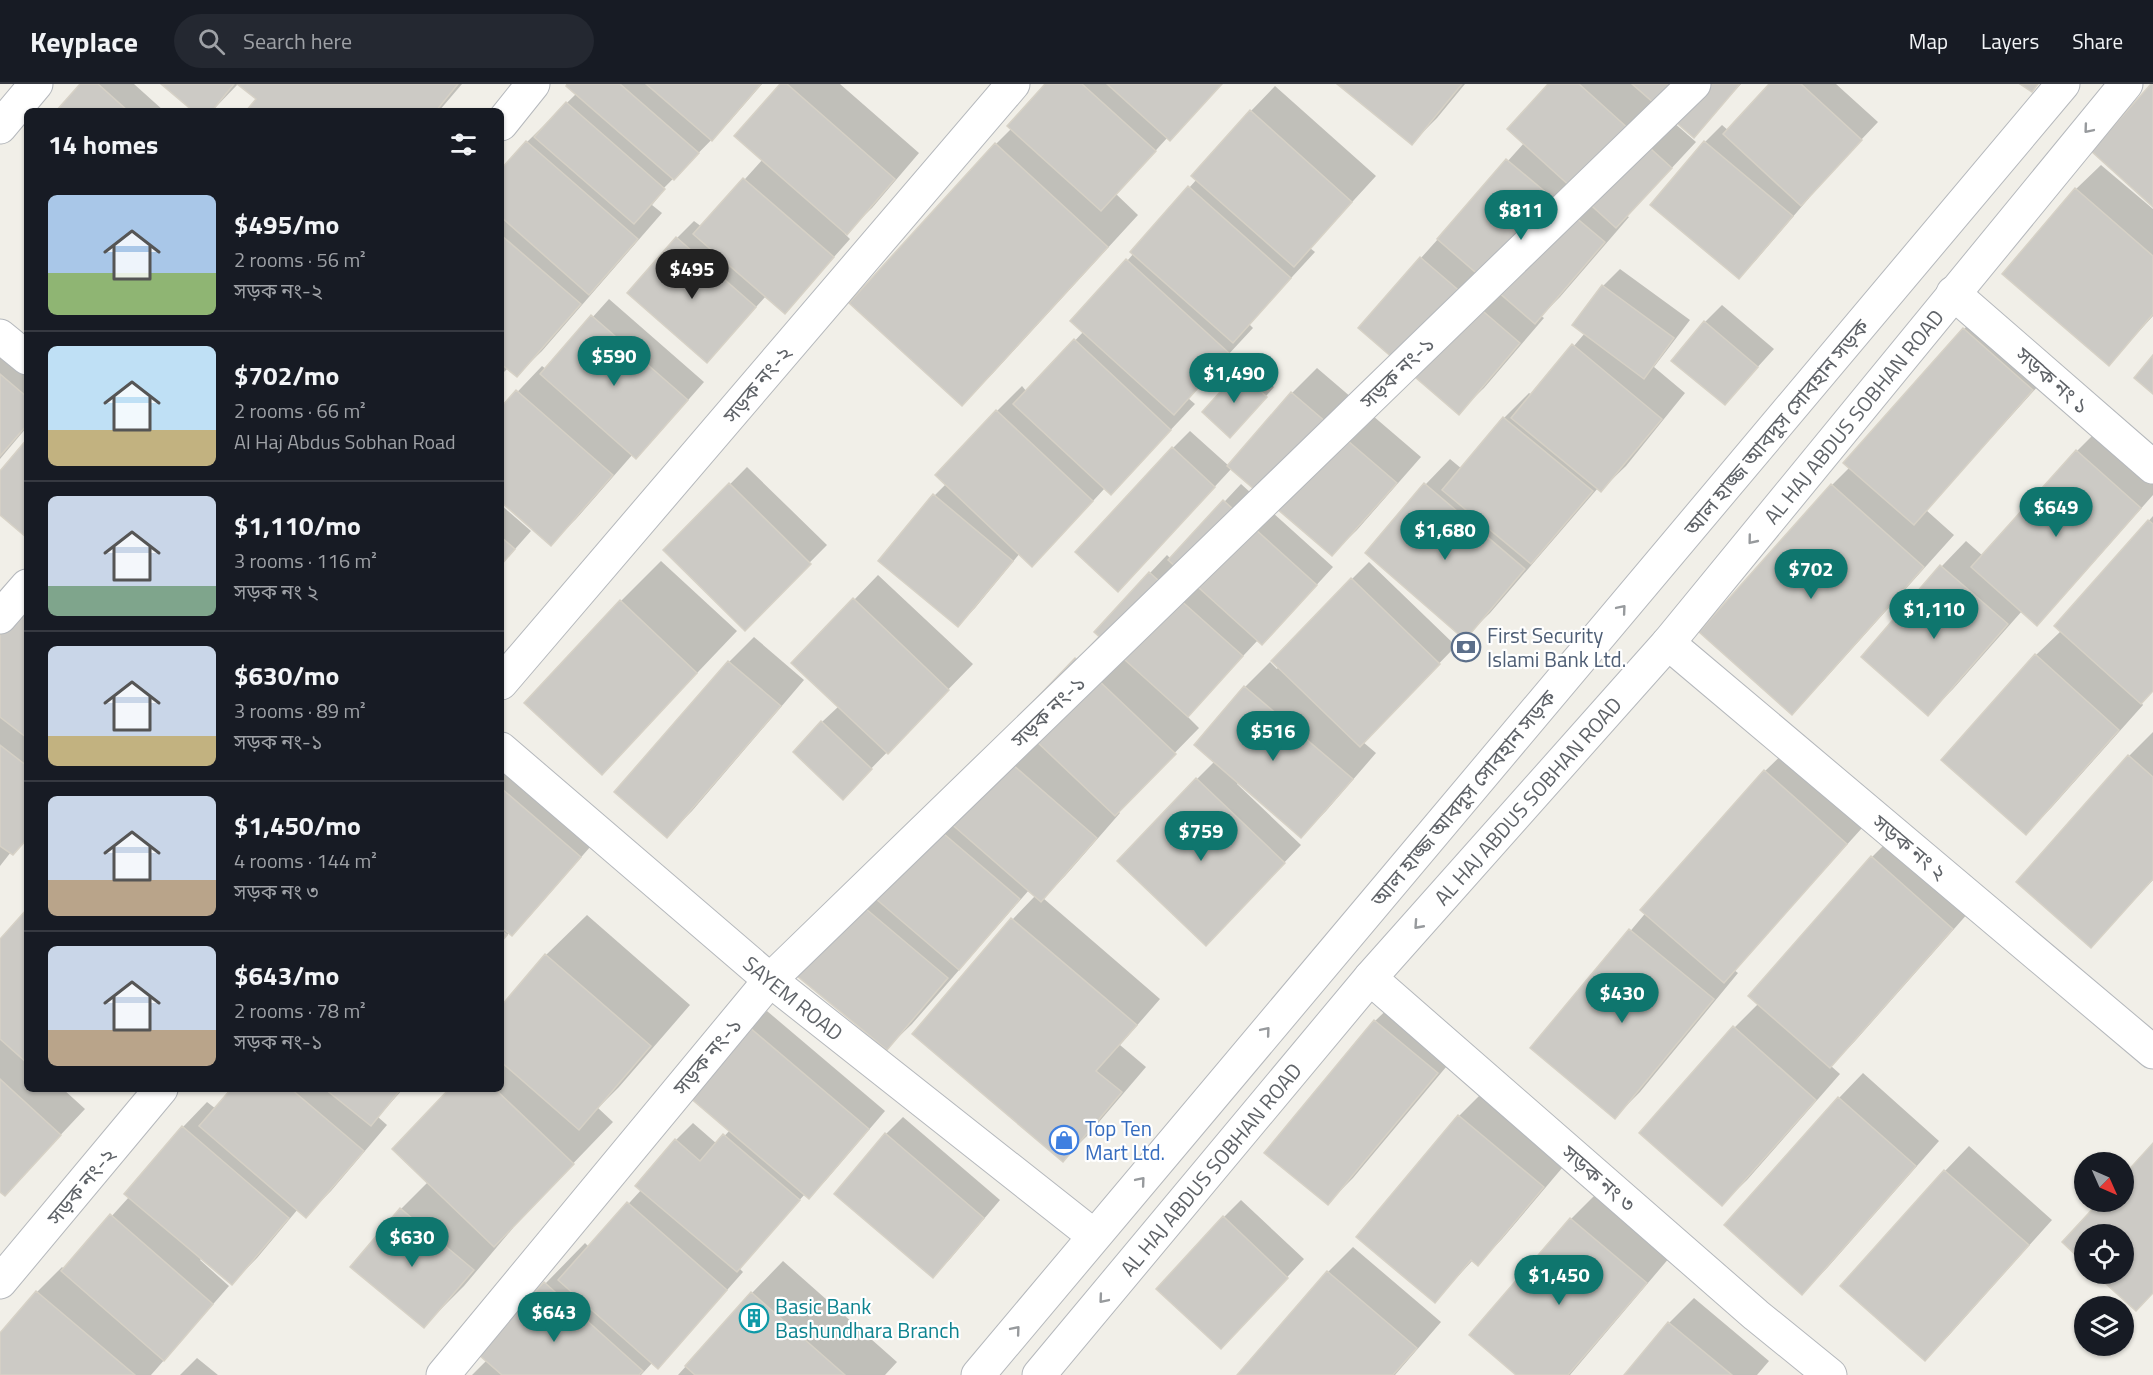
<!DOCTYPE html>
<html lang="en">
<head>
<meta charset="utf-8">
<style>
	body { margin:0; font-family:"Titillium Web","Noto Sans Bengali",sans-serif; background:#242831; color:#f1f3f6; height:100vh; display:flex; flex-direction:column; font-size:22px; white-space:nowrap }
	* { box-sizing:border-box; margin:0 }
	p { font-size:20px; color:#9ea1a6 }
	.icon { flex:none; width:33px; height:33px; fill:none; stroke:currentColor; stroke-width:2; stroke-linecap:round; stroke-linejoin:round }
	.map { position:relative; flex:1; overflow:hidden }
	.drawer { position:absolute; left:24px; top:24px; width:480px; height:984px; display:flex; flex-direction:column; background:#171b24; border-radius:9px; box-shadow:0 2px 4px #0004 }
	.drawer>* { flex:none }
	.needle { width:39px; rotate:135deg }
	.tools { position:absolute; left:2074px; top:1068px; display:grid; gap:12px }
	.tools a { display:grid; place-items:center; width:60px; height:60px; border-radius:50%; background:#171b24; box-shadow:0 2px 4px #0004; font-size:30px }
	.price { position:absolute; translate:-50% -51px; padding:0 14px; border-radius:21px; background:#0f766e; color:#fff; font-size:20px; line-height:39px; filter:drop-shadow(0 2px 3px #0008) }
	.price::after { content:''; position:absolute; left:50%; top:36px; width:18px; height:14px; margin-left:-9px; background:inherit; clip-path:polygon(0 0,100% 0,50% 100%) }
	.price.current { background:#222; color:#fff }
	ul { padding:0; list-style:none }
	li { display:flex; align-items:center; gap:18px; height:150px; padding:0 24px }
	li+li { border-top:2px solid #363941 }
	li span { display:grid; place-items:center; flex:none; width:168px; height:120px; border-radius:9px; color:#555 }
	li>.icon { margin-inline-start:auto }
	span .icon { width:72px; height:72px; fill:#fffc; stroke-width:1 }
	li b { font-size:26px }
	h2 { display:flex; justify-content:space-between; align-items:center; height:72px; padding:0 24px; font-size:26px }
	header { display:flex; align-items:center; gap:36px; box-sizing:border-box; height:84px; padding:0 30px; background:#171b24; border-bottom:2px solid #363941 }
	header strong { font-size:28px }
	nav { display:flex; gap:33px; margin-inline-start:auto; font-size:21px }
	.search { width:420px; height:54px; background:#242831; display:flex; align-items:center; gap:15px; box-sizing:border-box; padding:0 21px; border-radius:33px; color:#9ea1a6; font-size:22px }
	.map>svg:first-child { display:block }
	.shadow { fill:#0003 }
	.building { fill:#cccac5; stroke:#d6d1c6; stroke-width:1.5 }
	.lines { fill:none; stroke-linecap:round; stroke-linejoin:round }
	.minor-casing { stroke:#b5b8bc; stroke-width:35 }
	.minor { stroke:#fff; stroke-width:33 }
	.oneway { stroke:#979a9d }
	.labels { text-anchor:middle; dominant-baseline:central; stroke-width:4.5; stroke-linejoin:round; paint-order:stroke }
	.street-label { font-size:21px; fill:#5f6368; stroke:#fff }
	.service-label { font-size:21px; fill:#4e5e75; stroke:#fff; text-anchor:start }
	.shop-label { font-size:21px; fill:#366cbe; stroke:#fff; text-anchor:start }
	.culture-label { font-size:21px; fill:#0d838f; stroke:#fff; text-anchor:start }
</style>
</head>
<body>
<header>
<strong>Keyplace</strong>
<div class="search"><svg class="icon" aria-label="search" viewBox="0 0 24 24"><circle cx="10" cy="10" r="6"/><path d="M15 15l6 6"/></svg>Search here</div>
<nav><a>Map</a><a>Layers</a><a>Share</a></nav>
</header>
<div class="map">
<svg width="2153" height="1291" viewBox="0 0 2153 1291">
	<rect width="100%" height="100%" fill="#f1efe8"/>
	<!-- shadow -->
	<path class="shadow" d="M82,0h52l30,27h-106z
		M163,0h75l-26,27h-17z
		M240,0h222l-23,27h-191l10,-12z
		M569,0h193l-33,38 -70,71 1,2 -8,10 10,8 -120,138 -25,24 -9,-7 -7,7v-203l26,-30 50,-49z
		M782,0h58l79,69 -47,55 -27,26 5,5 -65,73 -19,-16 -59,65 -30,-123 17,-17 8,6 61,-68z
		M1047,0h175l-54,53 -52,57 22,21 -145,158 -31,31 34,-260 16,-16z
		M1339,0h126l-28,34 -25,25z
		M1550,0h191l-48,51 -26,-22 -2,2 31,27 -69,74 2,1 -69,80 -19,19 3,2 -60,70 -25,24 -38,-154 103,-115z
		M1771,0h65l42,38 -71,75 2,1 -53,62 -17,17 -34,-135 17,-17 7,6z
		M1275,2l101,90 -66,72 5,4 -66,72 4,4 -65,70 7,6 -60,64 -30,20 -48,52 -37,13 -45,55 -17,17 -23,-130 11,-11 51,-73 25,-25 5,6 57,-61 43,-70 7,-8 -2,-1 65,-73 54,-68z
		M2101,81l52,44v107l-44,48 -33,-175z
		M1620,185l70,51 -36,47 31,26 -59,73 -25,24 -3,-2 -108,125 -25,24 -98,-84 59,-69 24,-25 12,10 42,-51 25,-25 3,2 53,-62 18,-47z
		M609,215l95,83 -51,58 -17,17 -3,-3 -57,65 -25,24 -50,-43v-91l41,-43 4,3z
		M1989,220l68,61 -131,145 28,25 -131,146 -31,31 40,-227 18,-18 -5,-5 119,-133z
		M1722,221l52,44 -49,54 -20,-81z
		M0,244l27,23v76l-27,32z
		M1249,280l25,23 -36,41 -34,-16z
		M1317,284l104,89 -64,73 -25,24 -100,-86 -97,105 38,-125 17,-17 39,35 63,-73z
		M2102,342l51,45v24l-92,104 -25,25 -14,-13 -69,78 -25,25 -65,-58 79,-90 24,-25 17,15 94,-105z
		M747,383l80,78 -82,83 -80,-78z
		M1241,400l92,83 -54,59 -21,14 -71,76 12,12 -81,83 2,2 -55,63 -22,22 117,101 -40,46 26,22 -59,69 -25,24 -148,-126 99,-115 22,-23 -6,-6 -117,134 -25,24 -87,-72 218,-255 82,-86 -4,-3 54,-59 17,-18 4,4z
		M501,421l30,26 -30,34z
		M2153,432v174l-12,12 2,3 -92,103 -25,25 10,-178 25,-24 -5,-5z
		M661,477l76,70 -135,142 19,-172z
		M1369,478l87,84 -93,96 13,11 -50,58 -25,25 -63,-54 -1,2 64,61 -78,82 -26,-148 18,-18 30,-74 25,-25 7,7 75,-90z
		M878,491l95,89 -113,116 -38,-58 17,-16 15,-106z
		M27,519v236l-16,13 -11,14v-230z
		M754,553l50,43 -112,131 -25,25 62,-174z
		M2153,648v148l-62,66 -73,-65 111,-125z
		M1790,663l81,71 -137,152 4,3 -98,119 -25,25 -83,-69 233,-277z
		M511,680l86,75 -68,78 -17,17 -2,-2 -9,10v-168z
		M1897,748l80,71 -122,138 -24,25 9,8 -93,106 -25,24 12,-176 24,-24 114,-147z
		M27,828v177h36l22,20 -80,85 -5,-4v-248z
		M587,831l103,90 -71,82 -21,21 15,14 -101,105 1,1 -49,58 -40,40 -23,-117 27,-27 23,-93h50v-81l45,-53z
		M1400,913l62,51 -109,130 -25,25 47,-182z
		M767,927l118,100 -59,69 -17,17 -4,-3 -66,74 4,4 -68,77 -22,13 -12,13h-169l15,-15 58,-76 40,-41 4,4 53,-58 34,-49 17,-17 24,21 13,-14 20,-102z
		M1863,989l76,68 -112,127 -25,25 37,-195z
		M233,1005h170l-25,28 9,8 -56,66 -25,25 -8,-7 -41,49 -25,25 -30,-25 -2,2 29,26 -78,89h-151v-40l37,-43 25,-25 2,2 65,-72 54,-70 24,-25 9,7z
		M1484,1007l84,70 -66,78 -24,25 -5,-4 -38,41 -77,-65 101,-120z
		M903,1033l97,83 -50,59 -17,17 -47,-142z
		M2153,1061v147l-17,17 -38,-35h26v-40h-39v28l-21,-20 37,-40h23v-25z
		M1969,1062l83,74 -102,114 -25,25 20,-188z
		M1596,1110l74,63 -100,118h-52l53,-156z
		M1241,1116l63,59 -66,71 -14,-113z
		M1353,1163l88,75 -46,53h-156l89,-103z
		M783,1177l114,101 -12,13h-207l74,-82z
		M1694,1214l75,63 -12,14h-131l43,-52z
		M197,1274l21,17h-38z"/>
	<!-- building -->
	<path class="building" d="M80,0h18l30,27h-72z
		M161,0h73l-22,27h-19z
		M237,0h221l-22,27h-190l10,-12z
		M567,0h53l79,69 -25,27 -108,-94z
		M646,0h115l-49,57z
		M780,0h7l108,95 -48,56 -113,-99z
		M1045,0h37l74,67 -55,60 -94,-85z
		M1107,0h115l-52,57z
		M1337,0h125l-50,61z
		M1548,0h31l93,84 -56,60 -109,-99z
		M1632,0h108l-46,54z
		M1769,0h32l61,56 -61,66 -78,-72z
		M2020,0h18l-6,8z
		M2151,0h2v123l-62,-56z
		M566,18l99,87 -31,35 -100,-87z
		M1250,26l102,92 -58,65 -103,-91z
		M526,57l112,98 -49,56 -88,-78v-48z
		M1704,57l89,75 -54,63 -89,-74z
		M995,59l113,104 -146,159 -113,-103z
		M1506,75l99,83 -70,82 -98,-85z
		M743,94l91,79 -49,57 -92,-80z
		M1188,102l103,92 -58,65 -103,-91z
		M2075,104l78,68v58l-44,52 -107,-92z
		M501,151l80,69 -64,73 -16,-13z
		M676,153l80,70 -49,56 -80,-70z
		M1420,173l100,86 -61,72 -101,-87z
		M1126,175l103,94 -55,62 -104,-94z
		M1602,201l72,53 -30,41 -72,-54z
		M591,231l97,85 -52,59 -96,-85z
		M1704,237l54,46 -33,38 -54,-44z
		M1963,244l70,62 -119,135 -71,-62z
		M1074,255l97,91 -60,65 -98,-91z
		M1572,260l90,75 -61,73 -90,-74z
		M2153,271v39l-19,-16z
		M1239,287l28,26 -37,41 -28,-26z
		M0,290l27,23v28l-27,31z
		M516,306l97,85 -62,71 -50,-44v-95z
		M1291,308l106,91 -65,73 -105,-90z
		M996,326l97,91 -61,66 -97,-92z
		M1503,333l90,74 -62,73 -89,-74z
		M27,355v99l-27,-23v-44z
		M1172,363l43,40 -97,105 -43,-40z
		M2076,366l65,58 -104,118 -66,-59z
		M729,399l82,81 -66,67 -82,-81z
		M1424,399l101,86 -60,71 -100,-87z
		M1831,400l93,83 -132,148 -93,-83z
		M933,410l80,67 -55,66 -80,-66z
		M1223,416l94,85 -55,60 -94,-85z
		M2148,436l5,4v167l-12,13 -87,-78z
		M501,453l14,12 -14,16z
		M1940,481l68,59 -80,92 -67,-59z
		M1149,488l94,84 -55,61 -94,-85z
		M1351,494l89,86 -80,83 -89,-86z
		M853,514l96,92 -61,64 -97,-91z
		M27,516v138l-27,-21v-83z
		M620,516l77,73 -95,102 -78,-72z
		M2035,570l84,76 -93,105 -85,-75z
		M1075,574l101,96 -61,62 -100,-95z
		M728,577l53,45 -114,132 -53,-46z
		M1244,602l109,93 -52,59 -107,-93z
		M821,637l51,48 -29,31 -50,-48z
		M0,661l27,21v73l-14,16 -13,-9z
		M997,667l100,87 -56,64 -100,-87z
		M2128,671l25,22v102l-62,69 -75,-66z
		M1764,686l83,74 -123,139 -84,-73z
		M1196,694l89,85 -79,83 -89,-85z
		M501,704l80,69 -69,79 -11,-9z
		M937,744l83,71 -61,71 -83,-71z
		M1871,772l82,73 -123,139 -82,-72z
		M859,819l89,75 -61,72 -90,-74z
		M27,825v154l-27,-24v-100z
		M1011,834l126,107 -41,46 26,21 -59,70 -151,-128z
		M1629,845l85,70 -99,120 -85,-71z
		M501,846l6,5 -6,7z
		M545,870l106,92 -72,84 -78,-68v-56z
		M1374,936l64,53 -110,132 -64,-52z
		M1733,942l83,74 -94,106 -83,-73z
		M749,943l120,102 -60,70 -120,-102z
		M0,995l61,56 -56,61 -5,-4z
		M231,1005h60l73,62 -58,67 -107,-92z
		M325,1005h76l-30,37z
		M449,1005h46l79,75 -80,83 -102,-98z
		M1838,1013l78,69 -114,129 -78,-70z
		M1458,1031l86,72 -66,79 -7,-6 -36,43 -79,-66z
		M182,1042l107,92 -57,67 -108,-91z
		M885,1049l99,85 -51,60 -99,-84z
		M723,1050l77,66 -63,72 -102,-86 40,-47 25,22z
		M2153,1059v150l-17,18 -41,-37h29v-40h-39v30l-23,-22 37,-40h25v-27z
		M1944,1086l85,75 -104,116 -85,-75z
		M627,1118l100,88 -69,79 -100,-89z
		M400,1124l74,62 -50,58 -74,-61z
		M110,1130l103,90 -49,57 -103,-90z
		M1223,1132l65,62 -67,71 -65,-60z
		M1570,1134l77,65 -79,92h-52l-47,-40z
		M1327,1187l90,77 -24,27h-156z
		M544,1198l99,89 -4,4h-137l-23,-20z
		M36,1207l99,84h-135v-42z
		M751,1208l60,53 34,30h-150l-10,-9z
		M1668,1238l64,53h-108z"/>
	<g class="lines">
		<!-- minor casing -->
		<g class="minor-casing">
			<g id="minor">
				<path d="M501,40l32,-40"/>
				<path d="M0,43l36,-43"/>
				<path d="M1953,209l200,174"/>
				<path d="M0,252l27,22"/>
				<path d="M0,533l27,-31"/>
				<path d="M1668,559l485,409"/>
				<path d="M501,599l512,-599"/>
				<path id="s1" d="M501,665l269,231 324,256"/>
				<path d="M1370,894l386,337 74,60"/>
				<path d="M0,1198l161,-193"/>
				<path d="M443,1291l327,-395 924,-896"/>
				<path d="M978,1291l1085,-1291"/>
				<path id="s2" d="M1039,1291l331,-397 298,-335 458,-559"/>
			</g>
		</g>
		<!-- minor -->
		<use href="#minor" class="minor"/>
	</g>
	<!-- one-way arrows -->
	<defs><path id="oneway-chevron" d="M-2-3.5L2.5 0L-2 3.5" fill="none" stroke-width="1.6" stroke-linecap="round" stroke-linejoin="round" transform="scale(1.5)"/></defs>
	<g class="oneway">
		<use href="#oneway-chevron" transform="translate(2088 45) rotate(130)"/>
		<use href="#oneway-chevron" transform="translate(1752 456) rotate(129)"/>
		<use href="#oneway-chevron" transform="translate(1622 525) rotate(-50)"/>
		<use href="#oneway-chevron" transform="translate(1418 841) rotate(132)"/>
		<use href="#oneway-chevron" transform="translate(1266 947) rotate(-50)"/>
		<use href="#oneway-chevron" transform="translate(1141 1097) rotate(-50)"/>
		<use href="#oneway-chevron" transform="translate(1103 1215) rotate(130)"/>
		<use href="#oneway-chevron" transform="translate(1016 1246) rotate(-50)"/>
	</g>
	<!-- icons -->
	<defs>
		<g id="bank-ring" transform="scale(1.5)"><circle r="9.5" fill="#fff" stroke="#5c6f8a" stroke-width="1.5"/><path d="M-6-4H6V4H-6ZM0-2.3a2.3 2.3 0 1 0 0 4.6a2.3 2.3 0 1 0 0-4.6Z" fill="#5c6f8a"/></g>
		<g id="shop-ring" transform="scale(1.5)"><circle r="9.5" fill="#fff" stroke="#3f7fe0" stroke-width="1.5"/><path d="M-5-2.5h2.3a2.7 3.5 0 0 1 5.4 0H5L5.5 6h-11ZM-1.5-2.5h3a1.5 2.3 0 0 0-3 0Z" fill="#3f7fe0"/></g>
		<g id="building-ring" transform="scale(1.5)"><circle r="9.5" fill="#fff" stroke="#0f9aa8" stroke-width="1.5"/><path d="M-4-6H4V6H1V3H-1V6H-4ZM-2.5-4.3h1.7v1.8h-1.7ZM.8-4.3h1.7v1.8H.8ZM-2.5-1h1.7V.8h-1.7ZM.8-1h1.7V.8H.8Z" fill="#0f9aa8"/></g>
	</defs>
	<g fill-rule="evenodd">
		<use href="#bank-ring" x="1466" y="563"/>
		<use href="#shop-ring" x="1064" y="1056"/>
		<use href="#building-ring" x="754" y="1234"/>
	</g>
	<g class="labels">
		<!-- street labels -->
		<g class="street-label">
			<text transform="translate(1397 288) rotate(-44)">সড়ক নং-১</text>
			<text transform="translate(2053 296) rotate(41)">সড়ক নং ১</text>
			<text transform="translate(757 300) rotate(-50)">সড়ক নং-২</text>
			<text stroke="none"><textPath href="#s2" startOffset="1258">AL HAJ ABDUS SOBHAN ROAD</textPath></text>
			<text transform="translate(1776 343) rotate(-50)">আল হাজ্জ আবদুস সোবহান সড়ক</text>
			<text transform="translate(1048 627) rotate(-44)">সড়ক নং-১</text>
			<text transform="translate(1463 714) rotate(-50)">আল হাজ্জ আবদুস সোবহান সড়ক</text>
			<text stroke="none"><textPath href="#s2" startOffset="754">AL HAJ ABDUS SOBHAN ROAD</textPath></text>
			<text transform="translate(1910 763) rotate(40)">সড়ক নং ২</text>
			<text stroke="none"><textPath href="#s1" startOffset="384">SAYEM ROAD</textPath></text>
			<text transform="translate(707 972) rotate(-50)">সড়ক নং-১</text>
			<text stroke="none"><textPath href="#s2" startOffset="268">AL HAJ ABDUS SOBHAN ROAD</textPath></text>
			<text transform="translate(1599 1094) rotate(41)">সড়ক নং ৩</text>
			<text transform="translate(81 1102) rotate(-50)">সড়ক নং-২</text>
		</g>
		<!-- service labels -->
		<g class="service-label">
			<text x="1487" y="551">First Security<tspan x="1487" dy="24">Islami Bank Ltd.</tspan></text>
		</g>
		<!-- shop labels -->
		<g class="shop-label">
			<text x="1085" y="1044">Top Ten<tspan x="1085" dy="24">Mart Ltd.</tspan></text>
		</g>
		<!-- culture labels -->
		<g class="culture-label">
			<text x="775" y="1222">Basic Bank<tspan x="775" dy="24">Bashundhara Branch</tspan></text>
		</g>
	</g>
</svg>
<div class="tools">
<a><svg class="needle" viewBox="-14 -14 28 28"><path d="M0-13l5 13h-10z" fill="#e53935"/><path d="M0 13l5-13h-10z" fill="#9ea1a6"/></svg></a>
<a><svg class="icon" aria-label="locate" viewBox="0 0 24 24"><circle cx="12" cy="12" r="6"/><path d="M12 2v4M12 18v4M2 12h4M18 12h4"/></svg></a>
<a><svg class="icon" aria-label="layers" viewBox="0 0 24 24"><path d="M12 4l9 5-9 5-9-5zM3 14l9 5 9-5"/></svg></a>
</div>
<b class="price" style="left:1521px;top:157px">$811</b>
<b class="price current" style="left:692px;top:216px">$495</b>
<b class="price" style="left:614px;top:303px">$590</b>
<b class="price" style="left:1234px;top:320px">$1,490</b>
<b class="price" style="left:2056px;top:454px">$649</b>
<b class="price" style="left:1445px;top:477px">$1,680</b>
<b class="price" style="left:1811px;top:516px">$702</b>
<b class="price" style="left:1934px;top:556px">$1,110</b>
<b class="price" style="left:1273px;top:678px">$516</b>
<b class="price" style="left:1201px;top:778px">$759</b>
<b class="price" style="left:1622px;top:940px">$430</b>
<b class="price" style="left:412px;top:1184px">$630</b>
<b class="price" style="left:1559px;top:1222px">$1,450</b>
<b class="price" style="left:554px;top:1259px">$643</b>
<section class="drawer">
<h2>14 homes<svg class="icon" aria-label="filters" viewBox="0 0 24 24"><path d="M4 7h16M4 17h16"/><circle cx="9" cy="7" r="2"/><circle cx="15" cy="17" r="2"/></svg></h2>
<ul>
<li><span style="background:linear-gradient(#a9c7e8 65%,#8fb573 0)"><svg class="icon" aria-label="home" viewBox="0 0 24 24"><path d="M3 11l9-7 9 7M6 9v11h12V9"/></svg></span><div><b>$495/mo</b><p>2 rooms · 56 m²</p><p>সড়ক নং-২</p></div></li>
<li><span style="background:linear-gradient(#bfe0f5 70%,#c2b280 0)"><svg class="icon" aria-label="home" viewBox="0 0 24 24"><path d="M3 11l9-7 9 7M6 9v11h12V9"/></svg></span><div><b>$702/mo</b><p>2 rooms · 66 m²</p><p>Al Haj Abdus Sobhan Road</p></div></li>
<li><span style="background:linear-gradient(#c9d6e8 75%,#7fa58c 0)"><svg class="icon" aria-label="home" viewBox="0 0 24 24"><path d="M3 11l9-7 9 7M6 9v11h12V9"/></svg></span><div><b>$1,110/mo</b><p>3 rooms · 116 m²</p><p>সড়ক নং ২</p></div></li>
<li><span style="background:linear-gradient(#c9d6e8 75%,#c2b280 0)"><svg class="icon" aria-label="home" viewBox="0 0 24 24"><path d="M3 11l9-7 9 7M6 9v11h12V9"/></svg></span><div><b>$630/mo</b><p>3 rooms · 89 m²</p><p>সড়ক নং-১</p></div></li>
<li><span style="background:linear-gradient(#c9d6e8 70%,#b9a48a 0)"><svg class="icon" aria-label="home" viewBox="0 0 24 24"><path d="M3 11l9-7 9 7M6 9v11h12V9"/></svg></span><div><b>$1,450/mo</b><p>4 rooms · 144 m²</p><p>সড়ক নং ৩</p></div></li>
<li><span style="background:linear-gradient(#c9d6e8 70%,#b9a48a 0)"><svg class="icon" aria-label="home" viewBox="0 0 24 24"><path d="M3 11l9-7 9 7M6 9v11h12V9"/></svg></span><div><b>$643/mo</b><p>2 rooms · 78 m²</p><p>সড়ক নং-১</p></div></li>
</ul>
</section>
</div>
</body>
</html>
